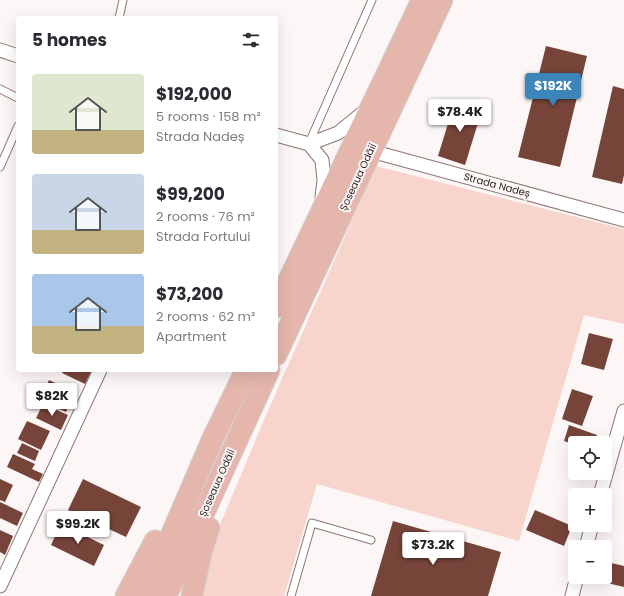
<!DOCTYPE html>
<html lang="en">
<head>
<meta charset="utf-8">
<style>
	body { margin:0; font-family:Poppins,sans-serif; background:#f7f7f7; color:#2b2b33; height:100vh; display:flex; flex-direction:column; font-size:15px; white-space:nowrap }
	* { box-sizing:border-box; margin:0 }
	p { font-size:13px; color:#7c7c81 }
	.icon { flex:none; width:22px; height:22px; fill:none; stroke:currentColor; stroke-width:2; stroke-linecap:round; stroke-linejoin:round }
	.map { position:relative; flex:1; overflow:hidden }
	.panel { position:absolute; left:16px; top:16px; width:262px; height:356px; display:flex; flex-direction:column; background:#fff; border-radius:4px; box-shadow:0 4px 16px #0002 }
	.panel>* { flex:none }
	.fabs { position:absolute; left:568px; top:436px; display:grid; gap:8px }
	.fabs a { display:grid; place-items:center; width:44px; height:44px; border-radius:4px; background:#fff; box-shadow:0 4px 16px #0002; font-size:20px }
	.price { position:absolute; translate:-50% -34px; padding:0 9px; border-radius:4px; background:#fff; color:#222; font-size:13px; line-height:26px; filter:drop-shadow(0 1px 2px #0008) }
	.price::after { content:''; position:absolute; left:50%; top:24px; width:12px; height:9px; margin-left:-6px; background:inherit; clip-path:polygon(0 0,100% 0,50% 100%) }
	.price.selected { background:#3c85b9; color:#fff }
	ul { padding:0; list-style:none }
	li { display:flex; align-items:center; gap:12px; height:100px; padding:0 16px }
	li span { display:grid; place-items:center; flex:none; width:112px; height:80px; border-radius:4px; color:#555 }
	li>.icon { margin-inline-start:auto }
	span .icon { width:48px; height:48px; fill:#fffc; stroke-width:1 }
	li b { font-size:17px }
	h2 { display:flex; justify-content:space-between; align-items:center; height:48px; padding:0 16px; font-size:17px }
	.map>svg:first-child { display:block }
	.green { fill:#f7d5cd }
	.building { fill:#77443a }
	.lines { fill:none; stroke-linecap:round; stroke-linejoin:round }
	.service-casing { stroke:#8d7671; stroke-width:9 }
	.minor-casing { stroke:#8d7671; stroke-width:15 }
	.primary-casing { stroke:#d5d3d3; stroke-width:23 }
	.service { stroke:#fff; stroke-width:7 }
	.minor { stroke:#fff; stroke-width:13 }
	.primary { stroke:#e4b6ac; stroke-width:21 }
	.labels { text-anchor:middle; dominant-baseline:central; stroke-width:4; stroke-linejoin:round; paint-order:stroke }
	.street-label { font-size:10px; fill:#2e2422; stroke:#fcf7f6 }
</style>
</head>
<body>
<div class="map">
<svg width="624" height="596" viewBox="0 0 624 596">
	<rect width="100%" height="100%" fill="#fcf7f6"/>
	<!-- green -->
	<path class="green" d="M376,166l248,63v95l-40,-9 -65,226 -202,-57 -33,112h-84l13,-55 54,-128z"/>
	<!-- building -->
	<path class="building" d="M546,46l41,10 -27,111 -42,-10z
		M613,86l11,3v86l-2,9 -30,-7z
		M455,101l27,9 -17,55 -27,-9z
		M589,333l24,6 -9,31 -23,-6z
		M63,370h24l4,2 -6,12 -23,-11z
		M49,380l19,9 -7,13 8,3 -3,7 -26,-12z
		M572,389l21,7 -11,30 -20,-7z
		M43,404l25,11 -7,15 -25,-12z
		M27,421l23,10 -9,19 -23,-11z
		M569,425l28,10 -2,8h-20v2l-11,-4z
		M22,443l17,8 -4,10 -18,-8z
		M13,454l22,10 -3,5 11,5 -4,8 -32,-15z
		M0,479l13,6 -8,17 -5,-2z
		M83,479l58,28 -15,30 -58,-27z
		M0,502l23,11 -6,13 -17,-8z
		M535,510l37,16 -8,20 -38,-16z
		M393,521l108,31 -13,44h-117z
		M61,524l43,21 -10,21 -43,-21z
		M0,530l13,6 -8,19 -5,-3z
		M607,562l17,4v21l-21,-5 1,-5h1z"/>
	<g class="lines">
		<!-- service casing -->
		<g class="service-casing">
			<path id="service" d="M119,18l4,-18
				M0,89l18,9
				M309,143l63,-143
				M0,167l18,-41
				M291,596l21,-73 59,17"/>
		</g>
		<!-- minor casing -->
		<g class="minor-casing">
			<path id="minor" d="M0,50l18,6
				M276,135l33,9 13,16 2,21 -2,16
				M309,144l29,-11 27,-22
				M371,151l253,69
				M600,495l24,-84
				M586,547l6,-22
				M0,586l100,-216
				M572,596l5,-19"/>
		</g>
		<!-- primary casing -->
		<g class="primary-casing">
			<path id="primary" d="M276,307l146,-307
				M276,355l166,-355
				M126,596l29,-55
				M145,596l68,-158 33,-68
				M166,596l103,-226
				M192,596l9,-43 8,-25"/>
		</g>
		<!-- service -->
		<use href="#service" class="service"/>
		<!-- minor -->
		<use href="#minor" class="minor"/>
		<!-- primary -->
		<use href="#primary" class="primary"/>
	</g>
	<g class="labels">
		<!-- street labels -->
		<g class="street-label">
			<text transform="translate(358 177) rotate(-65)">Șoseaua Odăii</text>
			<text transform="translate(497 185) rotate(15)">Strada Nadeș</text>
			<text transform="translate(217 483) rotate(-66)">Șoseaua Odăii</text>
		</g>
	</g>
</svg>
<div class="fabs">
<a><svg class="icon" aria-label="locate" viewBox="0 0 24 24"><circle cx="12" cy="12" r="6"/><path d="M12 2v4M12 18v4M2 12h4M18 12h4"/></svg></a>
<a>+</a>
<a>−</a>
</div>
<b class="price selected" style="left:553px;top:107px">$192K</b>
<b class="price" style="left:460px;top:133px">$78.4K</b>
<b class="price" style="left:52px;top:417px">$82K</b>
<b class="price" style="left:78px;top:545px">$99.2K</b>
<b class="price" style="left:433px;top:566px">$73.2K</b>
<section class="panel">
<h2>5 homes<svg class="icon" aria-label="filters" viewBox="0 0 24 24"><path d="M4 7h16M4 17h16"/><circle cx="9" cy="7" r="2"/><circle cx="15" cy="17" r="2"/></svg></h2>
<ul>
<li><span style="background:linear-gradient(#dfe7d0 70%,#c2b280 0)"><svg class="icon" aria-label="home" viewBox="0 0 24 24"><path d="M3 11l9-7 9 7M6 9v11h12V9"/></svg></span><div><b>$192,000</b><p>5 rooms · 158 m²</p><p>Strada Nadeș</p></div></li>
<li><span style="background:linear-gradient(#c9d6e8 70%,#c2b280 0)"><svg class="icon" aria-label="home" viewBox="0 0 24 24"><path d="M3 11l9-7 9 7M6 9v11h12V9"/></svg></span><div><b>$99,200</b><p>2 rooms · 76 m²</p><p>Strada Fortului</p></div></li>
<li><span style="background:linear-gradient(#a9c7e8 65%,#c2b280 0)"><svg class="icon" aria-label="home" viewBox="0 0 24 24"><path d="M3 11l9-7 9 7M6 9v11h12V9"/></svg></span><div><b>$73,200</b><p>2 rooms · 62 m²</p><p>Apartment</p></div></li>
</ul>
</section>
</div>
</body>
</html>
